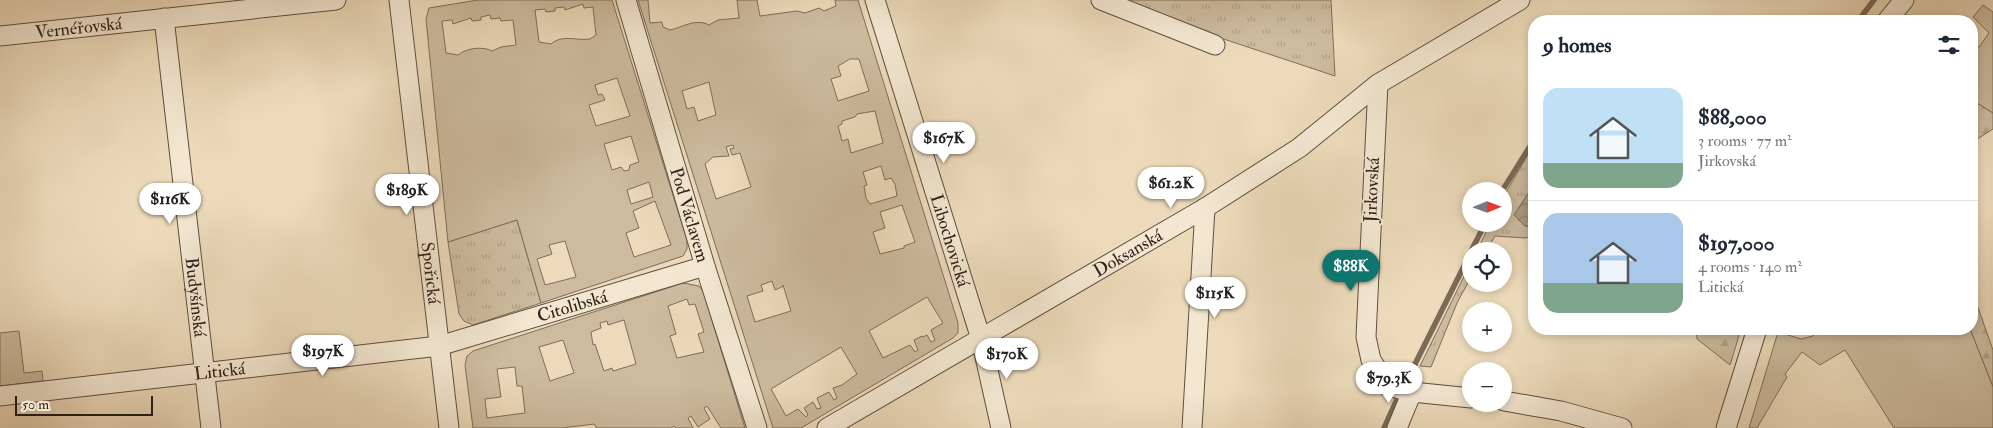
<!DOCTYPE html>
<html lang="en">
<head>
<meta charset="utf-8">
<style>
	body { margin:0; font-family:"IM FELL Double Pica",serif; background:#f2f2f3; color:#1f2937; height:100vh; display:flex; flex-direction:column; font-size:19px; white-space:nowrap }
	* { box-sizing:border-box; margin:0 }
	p { font-size:16px; color:#747a83 }
	.icon { flex:none; width:28px; height:28px; fill:none; stroke:currentColor; stroke-width:2; stroke-linecap:round; stroke-linejoin:round }
	.map { position:relative; flex:1; overflow:hidden }
	.details { position:absolute; left:1528px; top:15px; width:450px; height:320px; display:flex; flex-direction:column; background:#fff; border-radius:20px; box-shadow:0 2px 8px #0003 }
	.details>* { flex:none }
	.needle { width:32px; rotate:89deg }
	.controls { position:absolute; left:1462px; top:182px; display:grid; gap:10px }
	.controls a { display:grid; place-items:center; width:50px; height:50px; border-radius:50%; background:#fff; box-shadow:0 2px 8px #0003; font-size:25px }
	.scale { position:absolute; left:15px; bottom:12px; width:138px; box-sizing:border-box; padding-left:5px; border:2px solid #302118; border-top:0; font-size:14px; line-height:18px; white-space:nowrap; color:#302118; -webkit-text-stroke:4px #f3e7d2; paint-order:stroke }
	.price { position:absolute; translate:-50% -42px; padding:0 11px; border-radius:18px; background:#fff; color:#222; font-size:16px; line-height:32px; filter:drop-shadow(0 1px 2px #0008) }
	.price::after { content:''; position:absolute; left:50%; top:30px; width:15px; height:11px; margin-left:-8px; background:inherit; clip-path:polygon(0 0,100% 0,50% 100%) }
	.price.current { background:#0f766e; color:#fff }
	ul { padding:0; list-style:none }
	li { display:flex; align-items:center; gap:15px; height:125px; padding:0 15px }
	li+li { border-top:1px solid #e0e1e3 }
	li span { display:grid; place-items:center; flex:none; width:140px; height:100px; border-radius:15px; color:#555 }
	li>.icon { margin-inline-start:auto }
	span .icon { width:60px; height:60px; fill:#fffc; stroke-width:1 }
	li b { font-size:21px }
	h2 { display:flex; justify-content:space-between; align-items:center; height:60px; padding:0 15px; font-size:21px }
	.map>svg:first-child { display:block }
	.grass { fill:url(#grass-tufts); stroke:#7e6e5b }
	.forest { fill:url(#forest-firs); stroke:#7e6e5b }
	.garden { fill:#ccbb9e; stroke:#7e6e5b; fill-rule:evenodd }
	.water { fill:url(#water-waves); stroke:#7a6a58 }
	.lines { fill:none; stroke-linecap:round; stroke-linejoin:round }
	.stream { stroke:#7a6a58; stroke-width:5.5 }
	.minor-casing { stroke:#5f4f40; stroke-width:21 }
	.minor { stroke:#f3e7d2; stroke-width:19 }
	.labels { text-anchor:middle; dominant-baseline:central; stroke-width:4; stroke-linejoin:round; paint-order:stroke }
	.street-label { font-size:18px; fill:#302118; stroke:#f3e7d2 }
</style>
</head>
<body>
<div class="map">
<svg width="1993" height="428" viewBox="0 0 1993 428">
	<defs>
		<pattern id="grass-tufts" width="24" height="20" patternUnits="userSpaceOnUse" patternTransform="scale(1.25)"><rect width="24" height="20" fill="#ccbb9e"/><path d="M3 7l-1-3M5 7V3M7 7l1-3M15 17l-1-3M17 17v-4M19 17l1-3" fill="none" stroke="#b0a087"/></pattern>
		<pattern id="forest-firs" width="22" height="20" patternUnits="userSpaceOnUse" patternTransform="scale(1.25)"><rect width="22" height="20" fill="#ccbb9e"/><path d="M5 1l3.5 6h-7zM16 11l3.5 6h-7z" fill="#b0a087"/></pattern>
		<pattern id="water-waves" width="16" height="10" patternUnits="userSpaceOnUse" patternTransform="scale(1.25)"><rect width="16" height="10" fill="#ac9b83"/><path d="M0 5q4-4 8 0t8 0" fill="none" stroke="#8c7e6a"/></pattern>
	</defs>
	<rect width="100%" height="100%" fill="#ecdaba"/>
	<filter id="stains"><feTurbulence type="fractalNoise" baseFrequency=".004" numOctaves="4"/><feColorMatrix values="0 0 0 0 .2 0 0 0 0 .09 0 0 0 0 .02 0 0 0 .5 -.17"/></filter>
	<radialGradient id="worn" r=".72"><stop offset=".6" stop-color="#630" stop-opacity="0"/><stop offset="1" stop-color="#630" stop-opacity=".3"/></radialGradient>
	<!-- grass -->
	<path class="grass" d="M1106,0h225l4,76z
		M1534,144v40l-3,4 -6,38h9v10l-9,2 -30,-2 -9,15h-9l13,-27h14v-28z
		M517,220l24,83 -68,22 -9,-4 -5,-7 -11,-72z
		M1471,262v15l-14,26 -26,64 -11,-1z"/>
	<!-- forest -->
	<path class="forest" d="M1971,99l22,14v16l-22,14z
		M1971,288l22,62v37l-23,-58z
		M1696,329h45l-11,36 -33,-26z"/>
	<!-- garden -->
	<path class="garden" d="M478,0h134l75,240v9l-4,7 -142,47 -24,-83 -69,22 -22,-223 3,-11zM583,4l1,4 9,-1 3,28 -6,4c-13,2 -28,-5 -39,5l-12,-2 -4,-32 10,-1 1,3 9,-1v-3l9,-1 1,3zM490,15l1,4 9,-1 1,3 12,-1 3,25 -15,2 -9,4c-9,-5 -26,-3 -34,4l-12,-2 -4,-32 10,-1 1,4 18,-6 1,3 9,-1v-3zM617,78l13,38 -34,10 -7,-21 16,-5 -3,-6 -4,1 -3,-10zM631,136l8,26 -9,3 -1,5 -5,1 -3,-4 -9,3 -8,-26zM649,182l4,15 -22,7 -4,-14zM655,201l16,44 -37,12 -8,-24 13,-5 -6,-17zM565,241l11,36 -31,8 -8,-26 15,-5 -3,-9z
		M638,0h10l2,23 12,-1 1,5 7,3c13,-3 26,-12 39,-5l9,-5 21,-2 -2,-18h20l3,16 37,-5 8,2 14,-5 5,3 12,-5 -1,-6h23l100,323v10l-5,5 -152,90h-28zM850,59h9l10,32 -31,10 -7,-22 10,-3 -3,-10zM709,82l7,33 -18,6 -4,-14 -7,2 -5,-18zM875,111l8,32 -32,10 -3,-14 -6,2 -4,-15 4,-2v-3l13,-4 2,-3zM733,145l1,3 -4,1 2,6 8,-2 11,34 -35,12 -11,-35 8,-7 16,-1 -3,-9zM881,166l4,14 6,-2 4,6 2,12 -27,8 -4,-6 -2,-12 3,-1 -4,-13zM902,205l13,37 -11,4v2l-24,6 -7,-22 12,-4 -5,-16zM772,281l3,9 7,-3 1,-2 8,26 -36,11 -8,-26 16,-5 -2,-6zM927,297l16,26 -12,7 4,10 -4,2 -4,-7 -4,2 -1,-1 -8,4 4,10 -3,2 -5,-7 -27,13 -14,-27zM841,347l16,27 -15,11 -9,3 4,10 -3,2 -5,-8 -12,6 4,10 -4,1 -4,-7 -9,6 4,7 -2,2 -8,-8 -12,7 -15,-27z
		M1983,5l10,7v101l-22,-14v-58l8,6 10,-14 -16,-16z
		M683,283l16,3 4,5 42,137h-24l-14,-22 -3,2 6,11 -12,8 -7,-11 -3,2 5,10h-17l-2,-2 -3,2h-74l-3,-4 -32,4h-89l-8,-63 2,-9 6,-5zM687,299l2,6 6,-1 9,28 -6,2 6,18 -27,6 -7,-22 6,-2 -8,-28zM624,320l12,44 -23,7 -1,-3 -8,3 -9,-27 -2,1 -2,-13 10,-4 -1,-5 7,-2 1,4zM563,340l11,33 -24,8 -11,-34zM515,367l2,19h5l3,27 -38,5 -2,-19 16,-2 -4,-28z
		M1815,329h155l23,58v41h-99l-49,-78 -25,15 -18,-13 -17,22 2,3 -30,51h-8l29,-96 23,7 12,-3z
		M19,331l5,42 18,-2 1,10 -43,5v-53z"/>
	<!-- water -->
	<path class="water" d="M1534,184v42h-9l-11,-11z"/>
	<g class="lines">
		<!-- stream -->
		<path class="stream" d="M1858,21l16,-21
			M1502,191l32,-51
			M1471,251l14,-27
			M1407,380l64,-128
			M1384,428l13,-29"/>
		<!-- minor casing -->
		<g class="minor-casing">
			<g id="minor">
				<path id="s1" d="M399,0l50,428"/>
				<path id="s2" d="M626,0l79,266 52,162"/>
				<path id="s3" d="M875,0l106,339 20,89"/>
				<path d="M1101,0l114,45"/>
				<path id="s4" d="M164,18l47,410"/>
				<path d="M1887,21l17,-21"/>
				<path id="s5" d="M0,36l336,-36"/>
				<path d="M1378,84l-12,253 5,23 17,26 24,6 59,6"/>
				<path id="s6" d="M0,396l439,-50 266,-80"/>
				<path d="M1504,401l57,10 61,17"/>
				<path id="s7" d="M827,428l378,-220 94,-60 79,-64 142,-84"/>
				<path d="M1192,428l13,-220"/>
				<path d="M1397,428l15,-36"/>
				<path d="M1726,428l31,-99"/>
			</g>
		</g>
		<!-- minor -->
		<use href="#minor" class="minor"/>
	</g>
	<g class="labels">
		<!-- street labels -->
		<g class="street-label">
			<text stroke="none"><textPath href="#s5" startOffset="79">Vernéřovská</textPath></text>
			<text transform="translate(1372 190) rotate(-87)">Jirkovská</text>
			<text stroke="none"><textPath href="#s2" startOffset="224">Pod Václavem</textPath></text>
			<text stroke="none"><textPath href="#s3" startOffset="252">Libochovická</textPath></text>
			<text stroke="none"><textPath href="#s7" startOffset="348">Doksanská</textPath></text>
			<text stroke="none"><textPath href="#s1" startOffset="275">Spořická</textPath></text>
			<text stroke="none"><textPath href="#s4" startOffset="281">Budyšínská</textPath></text>
			<text stroke="none"><textPath href="#s6" startOffset="581">Citolibská</textPath></text>
			<text stroke="none"><textPath href="#s6" startOffset="221">Litická</textPath></text>
		</g>
	</g>
	<rect width="100%" height="100%" filter="url(#stains)"/>
	<rect width="100%" height="100%" fill="url(#worn)"/>
</svg>
<div class="controls">
<a><svg class="needle" viewBox="-14 -14 28 28"><path d="M0-13l5 13h-10z" fill="#e53935"/><path d="M0 13l5-13h-10z" fill="#747a83"/></svg></a>
<a><svg class="icon" aria-label="locate" viewBox="0 0 24 24"><circle cx="12" cy="12" r="6"/><path d="M12 2v4M12 18v4M2 12h4M18 12h4"/></svg></a>
<a>+</a>
<a>−</a>
</div>
<div class="scale">50 m</div>
<b class="price" style="left:944px;top:164px">$167K</b>
<b class="price" style="left:1171px;top:209px">$61.2K</b>
<b class="price" style="left:407px;top:216px">$189K</b>
<b class="price" style="left:170px;top:225px">$116K</b>
<b class="price current" style="left:1351px;top:292px">$88K</b>
<b class="price" style="left:1215px;top:319px">$115K</b>
<b class="price" style="left:323px;top:377px">$197K</b>
<b class="price" style="left:1007px;top:380px">$170K</b>
<b class="price" style="left:1389px;top:404px">$79.3K</b>
<section class="details">
<h2>9 homes<svg class="icon" aria-label="filters" viewBox="0 0 24 24"><path d="M4 7h16M4 17h16"/><circle cx="9" cy="7" r="2"/><circle cx="15" cy="17" r="2"/></svg></h2>
<ul>
<li><span style="background:linear-gradient(#bfe0f5 75%,#7fa58c 0)"><svg class="icon" aria-label="home" viewBox="0 0 24 24"><path d="M3 11l9-7 9 7M6 9v11h12V9"/></svg></span><div><b>$88,000</b><p>3 rooms · 77 m²</p><p>Jirkovská</p></div></li>
<li><span style="background:linear-gradient(#a9c7e8 70%,#7fa58c 0)"><svg class="icon" aria-label="home" viewBox="0 0 24 24"><path d="M3 11l9-7 9 7M6 9v11h12V9"/></svg></span><div><b>$197,000</b><p>4 rooms · 140 m²</p><p>Litická</p></div></li>
</ul>
</section>
</div>
</body>
</html>
